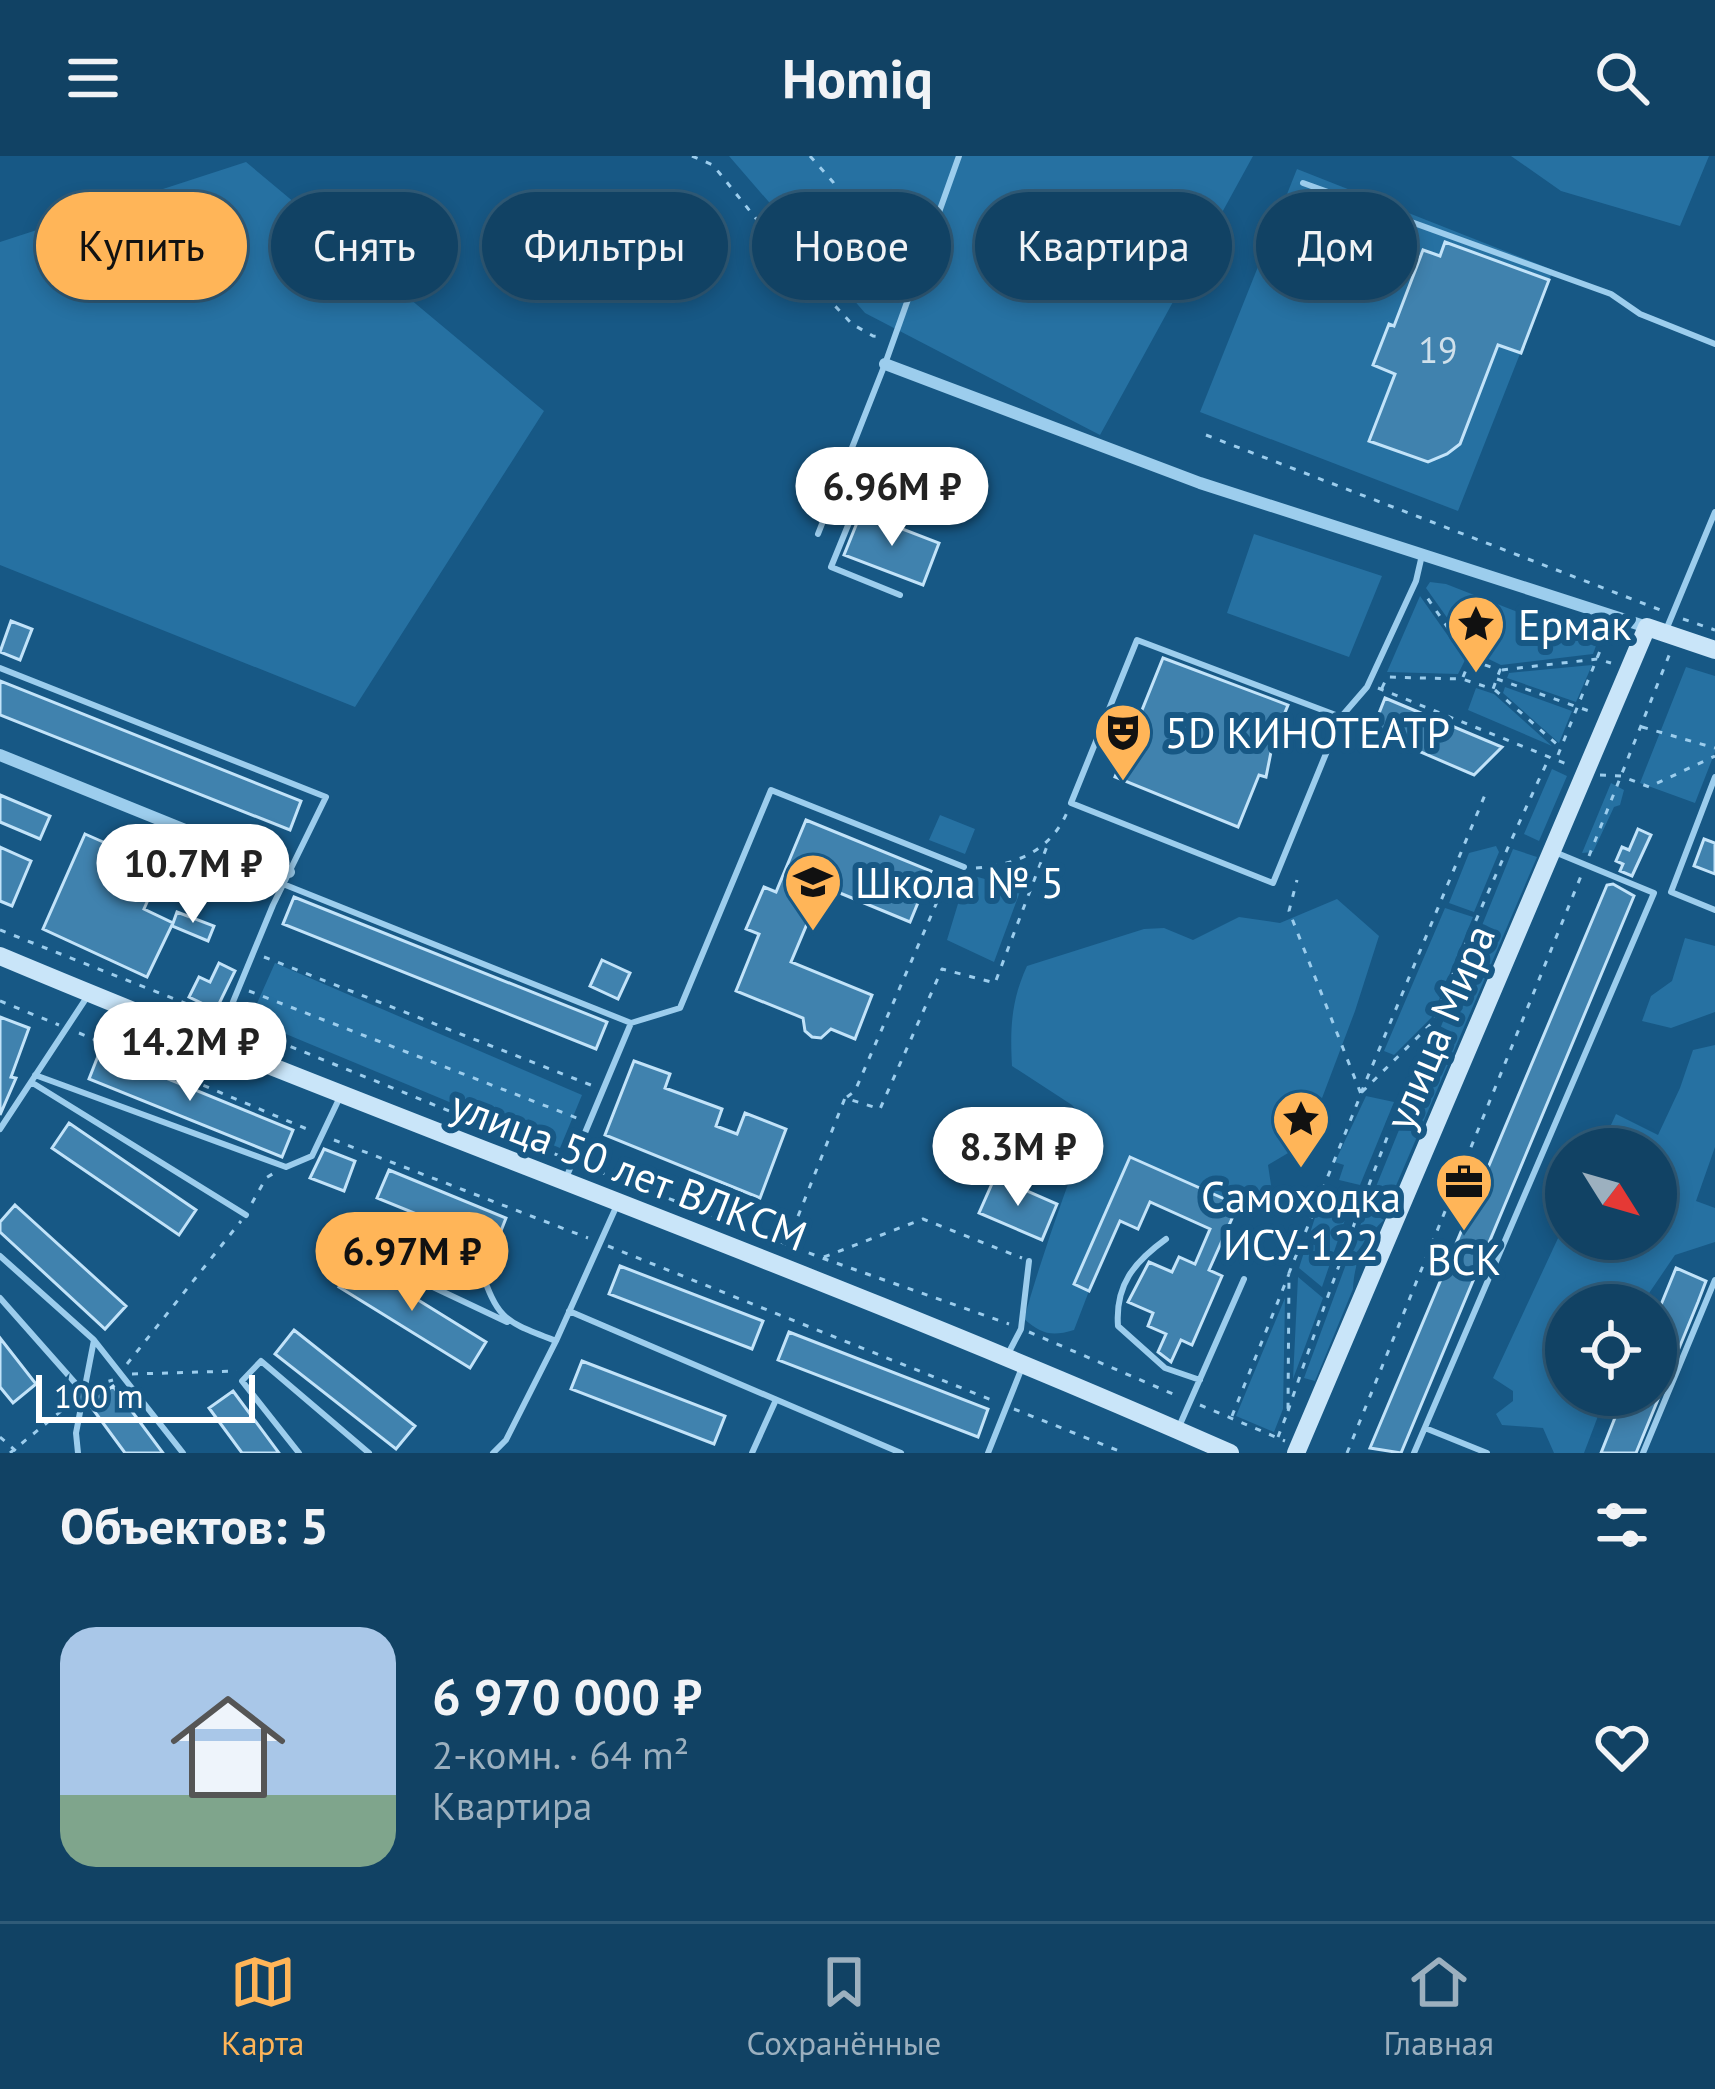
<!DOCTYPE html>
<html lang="ru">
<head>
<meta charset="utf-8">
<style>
	body { margin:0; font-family:"PT Sans",sans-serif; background:#1a496a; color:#f1f3f6; height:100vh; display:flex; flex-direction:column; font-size:45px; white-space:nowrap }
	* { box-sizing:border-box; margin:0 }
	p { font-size:39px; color:#9cb0bf }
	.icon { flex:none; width:66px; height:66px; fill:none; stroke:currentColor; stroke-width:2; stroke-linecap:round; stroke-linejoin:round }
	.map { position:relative; height:1297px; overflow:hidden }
	.panel { display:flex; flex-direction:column; background:#114264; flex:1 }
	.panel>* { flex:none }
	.top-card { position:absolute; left:36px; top:36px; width:1644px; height:108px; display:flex; gap:24px }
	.needle { width:78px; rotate:127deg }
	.buttons { position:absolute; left:1545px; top:972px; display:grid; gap:24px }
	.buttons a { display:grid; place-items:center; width:132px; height:132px; border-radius:50%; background:#114264; box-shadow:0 6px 18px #0003,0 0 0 3px #305b78; font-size:60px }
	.scale { position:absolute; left:36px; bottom:30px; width:219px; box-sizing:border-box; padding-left:12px; border:6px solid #fff; border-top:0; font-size:33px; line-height:42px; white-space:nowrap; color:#fff; -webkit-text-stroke:9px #175885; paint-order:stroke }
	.price { position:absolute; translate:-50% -102px; padding:0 27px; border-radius:42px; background:#fff; color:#222; font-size:39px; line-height:78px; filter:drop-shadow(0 3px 6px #0008) }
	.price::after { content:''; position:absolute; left:50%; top:72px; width:36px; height:27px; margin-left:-18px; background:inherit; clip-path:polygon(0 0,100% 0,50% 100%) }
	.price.on { background:#ffb558; color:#111 }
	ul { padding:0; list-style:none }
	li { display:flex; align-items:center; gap:36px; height:300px; padding:0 60px }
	li span { display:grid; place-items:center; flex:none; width:336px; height:240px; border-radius:36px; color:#555 }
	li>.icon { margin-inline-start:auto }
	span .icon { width:144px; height:144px; fill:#fffc; stroke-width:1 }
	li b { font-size:51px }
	h2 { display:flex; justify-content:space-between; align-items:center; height:144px; padding:0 60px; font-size:51px }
	.tag { padding:0 42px; border-radius:54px; background:#114264; box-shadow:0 6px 18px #0003,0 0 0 3px #305b78; font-size:42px; line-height:108px }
	.tag.on { background:#ffb558; color:#111 }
	header { display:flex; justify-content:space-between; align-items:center; height:156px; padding:0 60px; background:#114264; font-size:54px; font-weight:700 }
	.tab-bar { display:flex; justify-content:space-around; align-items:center; height:168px; border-top:3px solid #305b78; background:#114264; font-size:33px; color:#9cb0bf }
	.tab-bar a { display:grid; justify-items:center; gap:6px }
	.tab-bar .on { color:#ffb558 }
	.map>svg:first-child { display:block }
	.green { fill:#2671a2 }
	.building { fill:#4082ae; stroke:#c2e3f9; stroke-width:3 }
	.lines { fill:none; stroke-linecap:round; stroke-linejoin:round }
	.path { stroke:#9ccded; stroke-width:3; stroke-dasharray:6 9; stroke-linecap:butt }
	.lane { stroke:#9ccded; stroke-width:6 }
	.street { stroke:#9ccded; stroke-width:12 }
	.secondary { stroke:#c9e5f9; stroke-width:18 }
	.labels { text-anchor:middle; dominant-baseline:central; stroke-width:12; stroke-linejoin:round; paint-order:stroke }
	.number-label { font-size:36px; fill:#cfe0eb }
	.poi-label { font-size:42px; fill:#fff; stroke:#175885; text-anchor:start }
	.street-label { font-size:42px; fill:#fff; stroke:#175885 }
</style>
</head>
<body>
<header><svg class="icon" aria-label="menu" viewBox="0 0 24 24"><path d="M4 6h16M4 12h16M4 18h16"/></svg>Homiq<svg class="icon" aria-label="search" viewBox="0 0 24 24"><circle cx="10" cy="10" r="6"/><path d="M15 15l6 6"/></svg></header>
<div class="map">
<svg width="1715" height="1297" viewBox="0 0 1715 1297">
	<rect width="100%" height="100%" fill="#175885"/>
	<!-- green -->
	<path class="green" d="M729,0h524l-153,279 -235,-122z
		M1511,0h198l-29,70 -119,-35z
		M246,6l298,249 -189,296 -355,-142v-323z
		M1297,13l256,101 -95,241 -258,-99z
		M1254,378l128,42 -33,81 -122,-44z
		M1430,426l16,2 151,59 -4,11 -92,11 -31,-15 -44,-62z
		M1420,440l45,64 -7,14 -71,-2z
		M1592,509l-16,37 -69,-24 2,-5z
		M1686,511l29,9v76l-20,51 -55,-20z
		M1505,531l67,24 -13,32 -56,-50z
		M1476,532l18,6 58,52 -84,-36z
		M1552,613l15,7 -28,65 -15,-7z
		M1611,627l13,7 -4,15 -6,2 -21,45 -11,1z
		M940,659l35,14 -10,25 -36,-14z
		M1496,690l3,6 -25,60 -25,-9 20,-50z
		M1513,693l24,8 -148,345 -16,-8z
		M967,718l54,15 -27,73 -47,-22z
		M1337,743l42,37 -24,75 -50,132 -37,22 6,40h-36l-108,-47 -55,126 14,7 -15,39c-23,7 -32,4 -50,-11 18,-65 42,-129 65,-193l-17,-21 -60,-39c-2,-38 -1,-65 15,-100l117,-37 20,-1 29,12 46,-23 41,6z
		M1445,752l28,9 -41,100 -38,38 -10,-4z
		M1685,782l30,8v66l-44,16 -29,-7 9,-25 21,-15z
		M275,807l307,132 -22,53 -310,-129z
		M1715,889v102l-19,54 19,7v34l-40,13 -34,50h-75v90h40l-22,58h-30l-11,-25 -41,-3 -6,-11 17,-13v-10l-20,-13 73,-157v18h90v-90h-56l16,-35 42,21 22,-47 13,-38z
		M1366,940l28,6 -34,83 -21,-5 5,-15 -9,-3z
		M1334,1041l17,5 -29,85 -23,-19 19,-60 9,1z
		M1366,1054l18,10c-20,17 -30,43 -31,69l-38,92 -11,-3z
		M1298,1121l25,21 -30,81z
		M1285,1142l-2,111 -9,23 -38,-16z"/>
	<!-- building -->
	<path class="building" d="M1316,70l38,16 -9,24 -38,-16z
		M1445,86l104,38 -28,73 -23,-8 -38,99 -13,10 -19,8 -59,-21 26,-67 -22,-9 16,-41 5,2 29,-76 17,6z
		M861,357l78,30 -16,42 -79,-30z
		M11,465l21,8 -12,31 -20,-8z
		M1163,502l125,47 -15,37 -7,35 -7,-2 -21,52 -123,-50z
		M0,525l301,120 -11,29 -290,-115z
		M1385,542l117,49 -28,28 -102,-44z
		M0,639l50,21 -10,23 -40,-17z
		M806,664l125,51 -21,51 -87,-36 -32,76 81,33 -17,44 -24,-10 -10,9 -9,-1 -7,-6 -2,-13 -67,-27 23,-57 -13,-5 18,-42 12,5z
		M1638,673l13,6 -19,41 -12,-5 3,-7 -7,-3 6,-14 7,3z
		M85,678l77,34 -18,41 29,14 -26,54 -104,-48z
		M1704,683l11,4v31l-21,-8z
		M0,691l31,14 -19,45 -12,-5z
		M1613,728l21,12 -233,557 -31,-5 237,-563z
		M294,741l313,125 -11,27 -313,-125z
		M177,756l37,14 -6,15 -36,-15z
		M602,804l28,13 -12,26 -28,-13z
		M219,807l16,8 -19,39 -27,-13 10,-20 11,5z
		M0,861l29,11 -18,49 5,1 -16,37z
		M100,895l193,79 -11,27 -193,-78z
		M634,905l36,13 -5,14 57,21 -6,17 21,8 8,-21 41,16 -26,69 -155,-63z
		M69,967l127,87 -17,25 -127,-87z
		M324,993l31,12 -11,30 -34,-13z
		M1130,1001l108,48 -29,65 13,6 -30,69 -11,-5 -10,22 -13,-10 8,-18 -18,-8 5,-13 -25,-11 21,-40 23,10 7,-15 16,7 15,-35 -60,-27 -12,27 -18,-8 -31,70 -15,-7z
		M389,1014l117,48 -11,28 -118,-48z
		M995,1021l62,27 -15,36 -63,-27z
		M15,1049l111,101 -21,23 -105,-97v-10z
		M355,1105l131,81 -16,26 -131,-81z
		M620,1110l143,55 -11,28 -143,-55z
		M1676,1112l30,13 -8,21 -62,151h-35l23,-58h32v-78z
		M294,1174l121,96 -19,23 -121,-95z
		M789,1176l199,77 -10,28 -200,-77z
		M0,1182l36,46 -23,19 -13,-16z
		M582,1205l143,55 -11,28 -143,-55z
		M113,1230l50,67h-38l-36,-49z
		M233,1235l46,62h-37l-33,-45z"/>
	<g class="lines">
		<!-- path -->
		<path class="path" d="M692,0l21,9 61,76 78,83 21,12 10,1
			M810,0l23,26 25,60 39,56
			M1206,279l457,176
			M1683,463l32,11
			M1502,514l95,-11 14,4
			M1463,521l7,-17
			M1497,523l98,34
			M1378,532l191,77
			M1382,532l5,-11 75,2 31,10 7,-19 -30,-10 -46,-67
			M1495,534l65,57
			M1642,571l73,21
			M1558,599l50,-124
			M1600,619l21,1 28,11 66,-31
			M1589,700l81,-203
			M976,712c41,-3 76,-18 92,-58
			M0,774l215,85
			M264,801l332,130
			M249,835l333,129
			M0,845l59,24
			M235,868l330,134
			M79,877l235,99
			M1362,936l70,-69
			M1361,937l126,-303
			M847,941l8,-6 95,-219
			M334,984l254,98
			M585,1010l237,92 187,66
			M252,1047l14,-25 8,-5
			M787,1088l58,-146 35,11 62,-140 53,14 54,-142
			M608,1090l386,155
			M824,1101l99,-38 99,39
			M1029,1176l151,65
			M127,1208l114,-143
			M132,1218l105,-3
			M94,1229l19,-5
			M1200,1249l85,36
			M1014,1253l110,44
			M1288,1255c75,-222 162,-442 262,-655
			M1232,1260l57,-142
			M0,1281l18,16
			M1278,1281l10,-26 1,-138 72,-179 -72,-183 8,-31
			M10,1297l61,-50
			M1347,1297l234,-577"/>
		<!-- lane -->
		<path class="lane" d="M1303,27l308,111 29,20 75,30
			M841,321l107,40
			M864,330l-33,81 69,28
			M818,378l67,-170 74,-208
			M1666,474l49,-118
			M0,512l326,129 -53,108 -57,138
			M1341,561l-204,-77 -66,163 202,80 68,-166 26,-30 49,-106 6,-26
			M1715,621l-44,115 44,18
			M283,728l348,139 -65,155
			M631,867l49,-15 91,-218 193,77
			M35,919l251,92 26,-11 27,-57
			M31,926l215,133
			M0,973l87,-132
			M1166,1083c-32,23 -51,46 -48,87l47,42 35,12
			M0,1100l94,84 89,113
			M0,1142l84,95
			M569,1155l332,142
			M507,1166l-159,-75v-9l20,-21 111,48c20,56 23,55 77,76
			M1009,1196l12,-23 8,-68
			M1425,1272l62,25
			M1178,1273l66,-150
			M78,1297l-2,-20 18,-93
			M299,1297l-57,-72 19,-20 108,92
			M493,1297l13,-13 50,-99 61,-136
			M752,1297l23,-51
			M988,1297l35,-88
			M1414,1297l240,-560 -97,-40
			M1643,1297l72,-173"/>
		<!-- street -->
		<path class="street" d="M885,208l315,119 447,144
			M0,599l289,117"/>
		<!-- secondary -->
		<path class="secondary" d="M0,800c408,171 826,318 1230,497
			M1296,1297l351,-826 68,23"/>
	</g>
	<!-- icons -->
	<defs>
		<g id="sight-pin" transform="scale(3)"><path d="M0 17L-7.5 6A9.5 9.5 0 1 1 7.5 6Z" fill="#ffb558" stroke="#175885"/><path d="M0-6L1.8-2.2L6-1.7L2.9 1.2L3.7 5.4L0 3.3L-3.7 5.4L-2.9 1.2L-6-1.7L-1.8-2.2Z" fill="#111"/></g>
		<g id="theatre-pin" transform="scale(3)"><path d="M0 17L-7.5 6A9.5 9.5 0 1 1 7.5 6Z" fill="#ffb558" stroke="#175885"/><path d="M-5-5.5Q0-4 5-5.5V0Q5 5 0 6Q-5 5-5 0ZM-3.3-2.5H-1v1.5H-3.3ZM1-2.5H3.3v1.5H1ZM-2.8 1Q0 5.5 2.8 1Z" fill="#111"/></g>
		<g id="school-pin" transform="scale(3)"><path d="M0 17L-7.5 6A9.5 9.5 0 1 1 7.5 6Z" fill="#ffb558" stroke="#175885"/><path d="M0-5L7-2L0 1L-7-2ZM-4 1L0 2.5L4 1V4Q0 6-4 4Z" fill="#111"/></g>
		<g id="office-pin" transform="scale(3)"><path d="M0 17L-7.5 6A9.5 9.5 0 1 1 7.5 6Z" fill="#ffb558" stroke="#175885"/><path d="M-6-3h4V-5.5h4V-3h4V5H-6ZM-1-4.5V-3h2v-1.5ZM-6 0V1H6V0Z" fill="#111"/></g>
	</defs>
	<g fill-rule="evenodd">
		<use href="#sight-pin" x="1476" y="468"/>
		<use href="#theatre-pin" x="1123" y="576"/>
		<use href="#school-pin" x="813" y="726"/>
		<use href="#sight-pin" x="1301" y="963"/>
		<use href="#office-pin" x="1464" y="1026"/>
	</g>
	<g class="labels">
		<!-- number labels -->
		<g class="number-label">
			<text x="1438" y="193">19</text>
		</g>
		<!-- poi labels -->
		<g class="poi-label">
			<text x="1518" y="468">Ермак</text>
			<text x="1165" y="576">5D КИНОТЕАТР</text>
			<text x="855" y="726">Школа № 5</text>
			<text x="1301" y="1040" text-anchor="middle">Самоходка<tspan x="1301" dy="48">ИСУ-122</tspan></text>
			<text x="1464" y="1103" text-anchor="middle">ВСК</text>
		</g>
		<!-- street labels -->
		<g class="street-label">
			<text transform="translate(1439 871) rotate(-67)">улица Мира</text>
			<text transform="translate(629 1014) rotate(21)">улица 50 лет ВЛКСМ</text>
		</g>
	</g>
</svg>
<div class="buttons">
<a><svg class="needle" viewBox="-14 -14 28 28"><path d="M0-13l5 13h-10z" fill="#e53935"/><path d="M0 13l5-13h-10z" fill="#9cb0bf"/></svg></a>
<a><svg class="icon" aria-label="locate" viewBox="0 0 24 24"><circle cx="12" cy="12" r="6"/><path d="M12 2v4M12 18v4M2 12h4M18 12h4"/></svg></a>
</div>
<div class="scale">100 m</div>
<b class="price" style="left:892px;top:393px">6.96M ₽</b>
<b class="price" style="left:193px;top:770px">10.7M ₽</b>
<b class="price" style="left:190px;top:948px">14.2M ₽</b>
<b class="price" style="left:1018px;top:1053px">8.3M ₽</b>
<b class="price on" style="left:412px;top:1158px">6.97M ₽</b>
<div class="top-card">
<a class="tag on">Купить</a>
<a class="tag">Снять</a>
<a class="tag">Фильтры</a>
<a class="tag">Новое</a>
<a class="tag">Квартира</a>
<a class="tag">Дом</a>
</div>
</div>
<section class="panel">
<h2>Объектов: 5<svg class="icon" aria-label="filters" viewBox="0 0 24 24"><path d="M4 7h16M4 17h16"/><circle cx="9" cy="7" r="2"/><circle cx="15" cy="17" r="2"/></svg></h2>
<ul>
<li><span style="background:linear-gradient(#a9c7e8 70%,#7fa58c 0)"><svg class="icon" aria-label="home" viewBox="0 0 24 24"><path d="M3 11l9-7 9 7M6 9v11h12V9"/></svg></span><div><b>6 970 000 ₽</b><p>2-комн. · 64 m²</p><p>Квартира</p></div><svg class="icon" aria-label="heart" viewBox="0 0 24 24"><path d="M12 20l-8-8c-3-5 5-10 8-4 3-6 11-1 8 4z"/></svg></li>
</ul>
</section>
<nav class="tab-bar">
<a class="on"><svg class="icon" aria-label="map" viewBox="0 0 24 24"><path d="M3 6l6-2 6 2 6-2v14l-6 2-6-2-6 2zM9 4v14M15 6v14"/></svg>Карта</a>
<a><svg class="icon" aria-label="saved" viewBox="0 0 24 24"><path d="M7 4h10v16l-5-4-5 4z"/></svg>Сохранённые</a>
<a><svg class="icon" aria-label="home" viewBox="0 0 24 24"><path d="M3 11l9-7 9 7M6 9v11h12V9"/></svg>Главная</a>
</nav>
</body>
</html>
